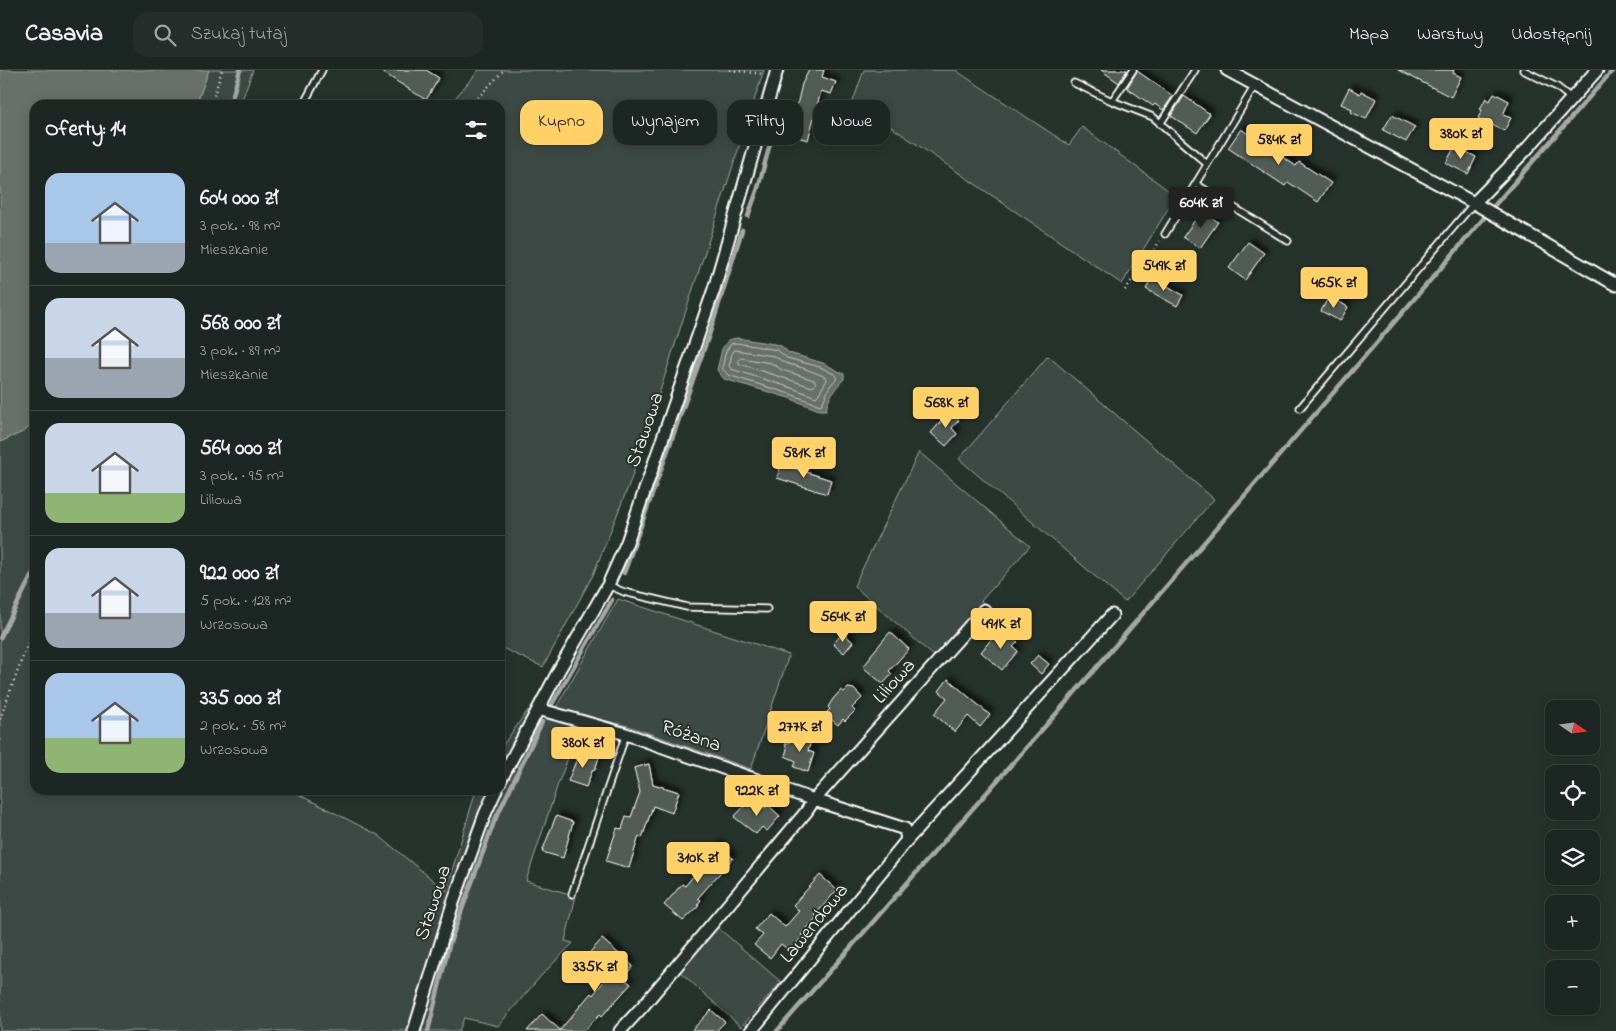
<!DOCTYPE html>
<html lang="pl">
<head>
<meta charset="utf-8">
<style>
	body { margin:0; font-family:"Indie Flower",sans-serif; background:#252e2a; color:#f1f3f6; height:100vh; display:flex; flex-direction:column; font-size:19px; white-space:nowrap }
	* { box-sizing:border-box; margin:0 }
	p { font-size:16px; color:#a0a5a5 }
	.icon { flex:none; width:28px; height:28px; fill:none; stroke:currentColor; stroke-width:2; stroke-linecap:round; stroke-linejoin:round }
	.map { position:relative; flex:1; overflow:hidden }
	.sheet { position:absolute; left:30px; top:30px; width:475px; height:695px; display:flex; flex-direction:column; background:#1c2622; border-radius:15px; box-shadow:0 2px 12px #0003,0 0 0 1px #3a4340 }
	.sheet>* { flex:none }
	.hud { position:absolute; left:520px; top:30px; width:475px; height:45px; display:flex; gap:10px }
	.needle { width:32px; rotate:104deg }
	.controls { position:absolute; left:1545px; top:630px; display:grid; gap:10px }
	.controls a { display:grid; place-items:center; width:55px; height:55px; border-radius:10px; background:#1c2622; box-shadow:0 2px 12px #0003,0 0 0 1px #3a4340; font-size:25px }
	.price { position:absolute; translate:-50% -42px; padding:0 11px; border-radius:5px; background:#ffd166; color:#111; font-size:16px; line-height:32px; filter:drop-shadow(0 1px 2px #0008) }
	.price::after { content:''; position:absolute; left:50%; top:30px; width:15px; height:11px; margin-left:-8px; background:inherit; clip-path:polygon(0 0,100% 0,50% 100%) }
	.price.on { background:#222; color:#fff }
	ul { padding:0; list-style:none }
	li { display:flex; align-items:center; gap:15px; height:125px; padding:0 15px }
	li+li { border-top:1px solid #3a4340 }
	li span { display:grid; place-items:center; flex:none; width:140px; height:100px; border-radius:15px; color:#555 }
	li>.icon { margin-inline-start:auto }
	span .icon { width:60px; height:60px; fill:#fffc; stroke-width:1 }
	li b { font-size:21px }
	h2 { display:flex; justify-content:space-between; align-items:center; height:60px; padding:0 15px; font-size:21px }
	.chip { padding:0 18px; border-radius:15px; background:#1c2622; box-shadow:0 2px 12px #0003,0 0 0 1px #3a4340; font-size:18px; line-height:45px }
	.chip.on { background:#ffd166; color:#111 }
	header { display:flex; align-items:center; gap:30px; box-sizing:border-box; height:70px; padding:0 25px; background:#1c2622; border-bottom:1px solid #3a4340 }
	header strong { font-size:24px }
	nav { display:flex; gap:28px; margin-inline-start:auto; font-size:18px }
	.search { width:350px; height:45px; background:#252e2a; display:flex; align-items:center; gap:12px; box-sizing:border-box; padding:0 18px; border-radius:15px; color:#a0a5a5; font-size:19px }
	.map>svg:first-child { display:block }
	.green { fill:#3e4944; stroke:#9ea4a2 }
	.water { fill:#67706c; stroke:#a4a9a7 }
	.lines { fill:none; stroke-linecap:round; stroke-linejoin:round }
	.shore { stroke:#c2c6c4; stroke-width:1 }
	.stream { stroke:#a4a9a7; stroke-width:4.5 }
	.building { fill:#515c57; stroke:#fff; filter:url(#shadow) }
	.service-casing { stroke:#fff; stroke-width:9 }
	.minor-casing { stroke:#fff; stroke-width:15 }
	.path { stroke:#fff; stroke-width:2.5; stroke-dasharray:1 4; stroke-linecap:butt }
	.service { stroke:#26332d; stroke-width:5.5 }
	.minor { stroke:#26332d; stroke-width:11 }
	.labels { text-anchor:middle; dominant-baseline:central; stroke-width:4; stroke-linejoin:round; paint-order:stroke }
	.street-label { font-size:20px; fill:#fff; stroke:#26332d }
</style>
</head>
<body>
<header>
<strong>Casavia</strong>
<div class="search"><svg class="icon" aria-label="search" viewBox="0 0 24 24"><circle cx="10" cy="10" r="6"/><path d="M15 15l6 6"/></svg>Szukaj tutaj</div>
<nav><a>Mapa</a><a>Warstwy</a><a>Udostępnij</a></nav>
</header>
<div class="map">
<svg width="1616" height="961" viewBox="0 0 1616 961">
	<defs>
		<filter id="shadow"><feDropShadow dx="4.5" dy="-4.5" stdDeviation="2.5" flood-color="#0009"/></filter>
	</defs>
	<rect width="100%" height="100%" fill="#26332d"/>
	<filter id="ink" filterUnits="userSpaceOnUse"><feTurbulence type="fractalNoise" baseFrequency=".02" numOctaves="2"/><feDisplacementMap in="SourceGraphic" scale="10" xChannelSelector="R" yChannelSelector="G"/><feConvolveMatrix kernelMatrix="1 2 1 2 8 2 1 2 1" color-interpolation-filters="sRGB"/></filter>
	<g filter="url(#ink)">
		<!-- green -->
		<path class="green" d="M209,0h44l-13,35h-44z
			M479,0h285l-132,407 -39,98 -50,92 -43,-20v-542h-51z
			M864,0h91l114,75 13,-18 94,69 -54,88 -269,-183z
			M1048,286l166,143 -89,103 -166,-143z
			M35,351v369h255l88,45 68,56 30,-101h24v-41l28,-39 52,17 -22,57 -32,97 50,15 -11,45 8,2 -33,34 -42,49 -34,-8 -5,13h-459v-589l24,-11z
			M919,382l111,94 -49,55 2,2 -48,54 -81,-71z
			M618,529l171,56 -38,114 -123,-43 -73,-17z
			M716,856l65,56 -40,45 -63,-57z"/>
		<!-- water -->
		<path class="water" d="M0,0h209l-13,35h-161v316l-10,10 -25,11z
			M737,268l43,7 9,8 34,10 21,11v5c-10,10 -15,18 -18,31h-7l-30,-12 -65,-19 -7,-9 5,-21 6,-9z"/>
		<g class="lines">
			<!-- shore -->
			<path class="shore" d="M737,273l40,7 10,8 33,9 16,8 1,3 -7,8 -8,18 -2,1 -30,-11 -62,-19 -6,-7 4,-17 5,-7z
				M735,280l39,6 11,7 18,5 23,9 1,3 -9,15 -2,2 -24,-9 -61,-19 -2,-3 3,-12z
				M741,288l30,5 11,7 32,10 2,3 -2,3 -2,1 -72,-23 -2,-3z"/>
			<!-- stream -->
			<path class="stream" d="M230,35l10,-35
				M1493,137l120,-137
				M748,146l10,-28 20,-73
				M624,503l86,-241 32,-102
				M0,568l35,-69
				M551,636l61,-106
				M428,961l21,-86 45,-123 48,-100
				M777,961l293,-333 414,-480"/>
		</g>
		<!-- building -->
		<path class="building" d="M379,0h47l13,8 -13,22z
			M809,0h15l-2,7 14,5 -5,12 -10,-3 -13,49 -18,-5 12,-51z
			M1101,0h26l-8,13z
			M1398,0h56l-1,3 8,4 -10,20z
			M1137,1l36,25 -10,14 -8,-6 -2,2 -26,-18z
			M1349,18l11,6 1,-3 15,8 -10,20 -15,-7 1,-3 -11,-5z
			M1494,23l15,8 -6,14 8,3 -7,13 -26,-13 4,-8 -2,-1 6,-11 4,3z
			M1184,26l26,18 -13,19 -26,-17z
			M1392,45l23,12 -9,15 -23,-12z
			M1241,59l55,37 3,-4 32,21 -13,19 -30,-20 -3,4 -57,-38z
			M1455,76l21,11 -8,17 -22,-11z
			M1202,140l16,12 -18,26 -17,-11z
			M1248,172l16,11 -19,27 -16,-12z
			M1152,207l31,18 -6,11 -31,-17z
			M1329,226l19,11 -8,14 -19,-10z
			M949,342l10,8 -7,8 5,6 -11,12 -15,-13z
			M781,394l50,16 -4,14 -50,-16z
			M890,562l19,17 -20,22 3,3 -9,10 -20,-17 8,-10 -1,-1z
			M1006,562l12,10 -5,5 5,4 -16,19 -21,-18 15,-19 5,5z
			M843,563l10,9 -9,11 -11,-9z
			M1038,585l11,9 -8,10 -11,-10z
			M948,609l42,36 -10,12 -12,-11 -13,16 -21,-18 13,-16 -8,-7z
			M848,618l6,1 8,9 -10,10 3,3 -10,10 -2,-2 -5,6 -13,-11 5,-5 -2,-2 5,-8 8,-9 3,2z
			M792,665l19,6 -3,10 6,2 -6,19 -14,-5 2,-6 -11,-5 2,-7 -2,-5 5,-2z
			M580,681l19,6 -4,13 -2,-1 -7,18 -18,-6z
			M649,694l4,20 26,8 -7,21 -19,-7 -11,32 -3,-2 -10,32 -23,-7 11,-33 5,1 4,-13 5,1 9,-25 -6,-24z
			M751,729l15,9 2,-3 12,11 -13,15 -5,-4 -6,7 -22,-17z
			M556,746l17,6 -10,36 -21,-6z
			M717,774l16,14 -35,40 3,2 -4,5 2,1 -16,15 -19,-16 18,-21 3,2 26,-31 -2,-2z
			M820,805l17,15 -22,25 2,2 -16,18 2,1 -13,15 -9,-7 -11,14 -16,-13 9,-10 -8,-6 14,-16 16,14 14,-16 -6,-6z
			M602,869l31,27 -10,12 8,6 -29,32 -2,-2 -16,17h-57l15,-17 18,16 31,-37 2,2 19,-24 -22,-19z
			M711,940l14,12 -9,9h-25z"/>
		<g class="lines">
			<!-- service casing -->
			<g class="service-casing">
				<path id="service" d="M1523,0l34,17 15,12
					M1074,13l38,18 41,16 54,47
					M1112,31l21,-31
					M303,35l19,-35
					M1160,54l35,-54
					M1196,114l92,57
					M1165,164l91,-150
					M1300,338l174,-205
					M608,515l16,7 63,15 80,2
					M572,824l54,-160"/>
			</g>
			<!-- minor casing -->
			<g class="minor-casing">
				<path id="minor" d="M1227,0l247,133 142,82
					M1474,133l51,-52 72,-81
					M538,639l88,25 188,66 91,29 2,11
					M500,711l59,-111 49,-85 19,-43 87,-253 63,-219
					M414,961l39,-128 32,-89 11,-24
					M620,961l23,-25 163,-194 8,-12 170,-190
					M751,961l156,-191 205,-225"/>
			</g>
			<!-- path -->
			<path class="path" d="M730,0l34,4
				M211,35l11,-35
				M471,35l33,-35
				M1125,220l35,-49
				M0,649l35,-95"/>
			<!-- service -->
			<use href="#service" class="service"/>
			<!-- minor -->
			<use href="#minor" class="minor"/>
		</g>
	</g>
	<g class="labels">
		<!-- street labels -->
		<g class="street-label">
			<text transform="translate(646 360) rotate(-71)">Stawowa</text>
			<text transform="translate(895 612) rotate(-48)">Liliowa</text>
			<text transform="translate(691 667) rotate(19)">Różana</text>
			<text transform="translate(434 833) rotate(-72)">Stawowa</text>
			<text transform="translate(815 854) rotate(-51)">Lawendowa</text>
		</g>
	</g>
</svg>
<div class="controls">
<a><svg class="needle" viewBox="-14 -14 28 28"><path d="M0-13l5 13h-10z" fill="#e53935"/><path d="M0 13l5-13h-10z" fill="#a0a5a5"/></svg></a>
<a><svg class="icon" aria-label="locate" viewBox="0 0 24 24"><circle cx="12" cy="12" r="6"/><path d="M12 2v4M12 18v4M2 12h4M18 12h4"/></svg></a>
<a><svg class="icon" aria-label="layers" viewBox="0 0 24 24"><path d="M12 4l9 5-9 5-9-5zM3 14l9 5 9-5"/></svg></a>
<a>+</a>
<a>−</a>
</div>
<b class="price" style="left:1461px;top:90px">380K zł</b>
<b class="price" style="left:1279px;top:96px">584K zł</b>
<b class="price on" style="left:1201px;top:159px">604K zł</b>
<b class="price" style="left:1164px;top:222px">549K zł</b>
<b class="price" style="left:1334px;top:239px">465K zł</b>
<b class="price" style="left:946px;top:359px">568K zł</b>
<b class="price" style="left:804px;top:409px">581K zł</b>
<b class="price" style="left:843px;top:573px">564K zł</b>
<b class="price" style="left:1001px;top:580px">491K zł</b>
<b class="price" style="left:800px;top:683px">277K zł</b>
<b class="price" style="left:583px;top:699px">380K zł</b>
<b class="price" style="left:757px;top:747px">922K zł</b>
<b class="price" style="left:698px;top:814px">310K zł</b>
<b class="price" style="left:595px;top:923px">335K zł</b>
<div class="hud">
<a class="chip on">Kupno</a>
<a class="chip">Wynajem</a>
<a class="chip">Filtry</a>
<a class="chip">Nowe</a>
</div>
<section class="sheet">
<h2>Oferty: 14<svg class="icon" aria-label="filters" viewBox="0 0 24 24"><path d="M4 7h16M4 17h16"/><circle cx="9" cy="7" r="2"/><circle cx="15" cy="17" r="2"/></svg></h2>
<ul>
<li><span style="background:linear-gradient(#a9c7e8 70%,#9aa5b1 0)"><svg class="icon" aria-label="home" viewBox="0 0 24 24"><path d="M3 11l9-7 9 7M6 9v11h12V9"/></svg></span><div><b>604 000 zł</b><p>3 pok. · 98 m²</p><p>Mieszkanie</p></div></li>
<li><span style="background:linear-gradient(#c9d6e8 60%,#9aa5b1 0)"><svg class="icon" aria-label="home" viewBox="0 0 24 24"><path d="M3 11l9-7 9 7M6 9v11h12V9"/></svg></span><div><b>568 000 zł</b><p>3 pok. · 89 m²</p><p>Mieszkanie</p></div></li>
<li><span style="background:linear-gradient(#c9d6e8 70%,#8fb573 0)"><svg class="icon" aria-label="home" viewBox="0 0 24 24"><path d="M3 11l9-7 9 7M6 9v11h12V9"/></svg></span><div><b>564 000 zł</b><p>3 pok. · 95 m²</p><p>Liliowa</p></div></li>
<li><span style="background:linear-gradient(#c9d6e8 65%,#9aa5b1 0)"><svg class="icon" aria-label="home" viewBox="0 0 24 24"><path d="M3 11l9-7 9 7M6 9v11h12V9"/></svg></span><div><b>922 000 zł</b><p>5 pok. · 128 m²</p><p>Wrzosowa</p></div></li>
<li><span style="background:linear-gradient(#a9c7e8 65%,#8fb573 0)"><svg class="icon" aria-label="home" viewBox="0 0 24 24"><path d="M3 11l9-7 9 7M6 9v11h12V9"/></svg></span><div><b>335 000 zł</b><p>2 pok. · 58 m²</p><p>Wrzosowa</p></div></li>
</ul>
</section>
</div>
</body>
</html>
